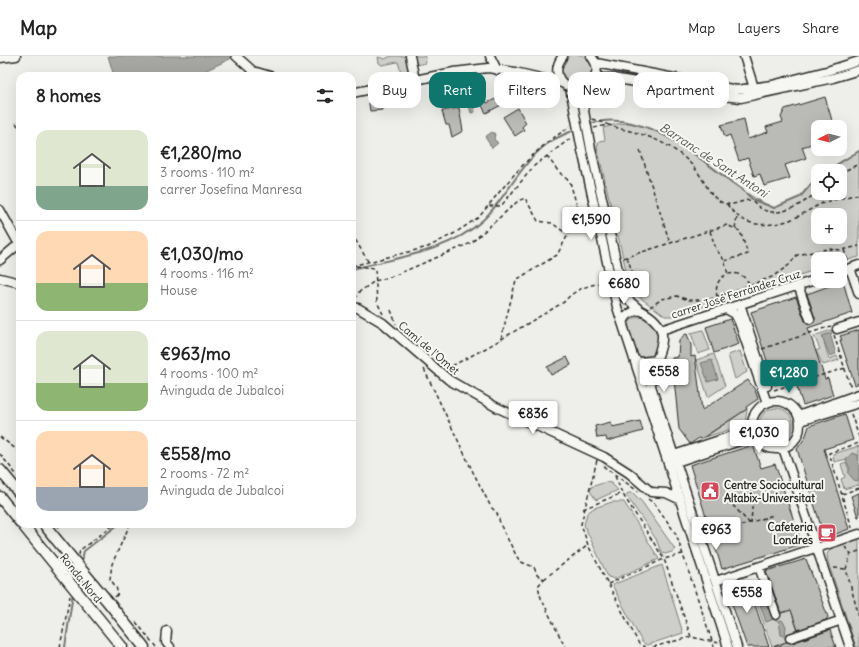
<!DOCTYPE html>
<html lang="en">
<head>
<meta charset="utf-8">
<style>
	body { margin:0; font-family:Delius,sans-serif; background:#f6f6f6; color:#222; height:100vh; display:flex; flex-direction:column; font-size:15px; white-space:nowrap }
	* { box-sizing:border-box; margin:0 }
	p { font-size:13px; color:#767676 }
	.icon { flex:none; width:22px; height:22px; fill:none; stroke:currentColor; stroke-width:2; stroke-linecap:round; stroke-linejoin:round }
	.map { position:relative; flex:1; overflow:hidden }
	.drawer { position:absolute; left:16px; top:16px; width:340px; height:456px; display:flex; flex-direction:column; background:#fff; border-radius:12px; box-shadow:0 4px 16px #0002 }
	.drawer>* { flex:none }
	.top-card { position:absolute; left:368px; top:16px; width:380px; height:36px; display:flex; gap:8px }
	.needle { width:26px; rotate:264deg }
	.fabs { position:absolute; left:811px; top:64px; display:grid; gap:8px }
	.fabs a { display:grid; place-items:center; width:36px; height:36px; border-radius:8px; background:#fff; box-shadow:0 4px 16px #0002; font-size:20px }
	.price { position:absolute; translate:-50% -34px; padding:0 9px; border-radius:4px; background:#fff; color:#222; font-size:13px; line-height:26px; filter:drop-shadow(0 1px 2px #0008) }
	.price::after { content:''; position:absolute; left:50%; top:24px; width:12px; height:9px; margin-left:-6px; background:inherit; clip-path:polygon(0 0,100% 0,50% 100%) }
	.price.selected { background:#0f766e; color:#fff }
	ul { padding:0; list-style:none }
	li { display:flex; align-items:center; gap:12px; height:100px; padding:0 20px }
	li+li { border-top:1px solid #e0e0e0 }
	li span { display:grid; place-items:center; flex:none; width:112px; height:80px; border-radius:12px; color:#555 }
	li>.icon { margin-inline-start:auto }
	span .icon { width:48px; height:48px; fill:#fffc; stroke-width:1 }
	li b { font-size:17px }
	h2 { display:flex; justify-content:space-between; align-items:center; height:48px; padding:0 20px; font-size:17px }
	.chip { padding:0 14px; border-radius:12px; background:#fff; box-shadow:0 4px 16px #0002; font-size:14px; line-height:36px }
	.chip.selected { background:#0f766e; color:#fff }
	header { display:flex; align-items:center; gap:24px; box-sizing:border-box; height:56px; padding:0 20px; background:#fff; border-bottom:1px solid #e0e0e0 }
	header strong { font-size:19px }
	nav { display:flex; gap:22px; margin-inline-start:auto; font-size:14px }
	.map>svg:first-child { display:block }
	.green { fill:#cececa; stroke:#7c7c7a; fill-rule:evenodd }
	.water { fill:#a6a6a3; stroke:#757573 }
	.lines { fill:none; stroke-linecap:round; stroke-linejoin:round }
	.stream { stroke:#757573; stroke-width:2 }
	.building { fill:#babab7; stroke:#2b2b2b }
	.minor-casing { stroke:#2b2b2b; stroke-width:11 }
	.major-casing { stroke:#2b2b2b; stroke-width:13 }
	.path { stroke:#2b2b2b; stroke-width:1.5; stroke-dasharray:4 3; stroke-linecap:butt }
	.minor { stroke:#f6f6f2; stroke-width:8 }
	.major { stroke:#f6f6f2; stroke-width:10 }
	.minor-bridge-casing { stroke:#2b2b2b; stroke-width:11; stroke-linecap:butt }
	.major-bridge-casing { stroke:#2b2b2b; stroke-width:13; stroke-linecap:butt }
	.minor-bridge { stroke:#f6f6f2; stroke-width:8 }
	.major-bridge { stroke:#f6f6f2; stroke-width:10 }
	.labels { text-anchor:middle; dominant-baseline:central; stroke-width:4; stroke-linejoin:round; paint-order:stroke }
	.street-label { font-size:11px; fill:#2b2b2b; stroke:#f6f6f2 }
	.poi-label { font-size:11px; font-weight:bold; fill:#2b2b2b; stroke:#f6f6f2; text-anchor:start }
	.water-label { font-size:12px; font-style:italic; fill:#565655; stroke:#f6f6f2 }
</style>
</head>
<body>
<header>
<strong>Map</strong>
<nav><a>Map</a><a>Layers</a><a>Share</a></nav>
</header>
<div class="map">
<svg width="859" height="591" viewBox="0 0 859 591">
	<rect width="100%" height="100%" fill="#eeeeea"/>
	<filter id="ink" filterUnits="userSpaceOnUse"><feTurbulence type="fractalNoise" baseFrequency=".025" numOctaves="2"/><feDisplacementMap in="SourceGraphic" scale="8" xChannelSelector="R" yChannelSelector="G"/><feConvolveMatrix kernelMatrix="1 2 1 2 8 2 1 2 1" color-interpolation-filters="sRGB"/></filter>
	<g filter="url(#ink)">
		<!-- green -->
		<path class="green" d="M560 14a16 16 0 1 1 32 0a16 16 0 1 1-32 0Z
			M391,0h15l3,15 -8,1 -3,-10 -16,3 -3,-2 -1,-6 7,2z
			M413,0h12l1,7 -11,2z
			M629,67c11,3 23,5 33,10 39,22 71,57 112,75l26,-11 18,-21v17h22v-22h-14l33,-20v106l-19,5v-3h-22v10l-143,47h-10l-34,-25 -34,-144 2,-6 6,-1 -2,-12 14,-4zM818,159h22v22h-22z
			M637,261c14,-1 23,18 21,30 -1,3 -3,7 -4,9 -5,2 -11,5 -16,1 -4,-4 -11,-29 -9,-34 2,-3 4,-4 8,-6z
			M703,274l7,20 -12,4 -7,-21z
			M831,274l1,4 -10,2 7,23 8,-3 2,4 -16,5 -7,-14 4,-2 -6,-13z
			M740,295l7,21 -12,7 -7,-24z
			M714,298l11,32 -17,11 -12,-37z
			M640,308h11l-3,11 16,63z
			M759 369a17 17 0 1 1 34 0a17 17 0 1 1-34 0Z
			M747,353l-2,16 -40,12z
			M859,390v19l-11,-8 -1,2 -13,3 -1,-8z
			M846,406l5,14 6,4 2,-1v7l-1,-1 -14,4 -3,-10 4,-2 -4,-13z
			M606,426l5,1 7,7 -22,10 -6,-9 1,-4z
			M628,437h5l9,9 33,47 -3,3 -7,2 -4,-2 -5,-13 -30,-44z
			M612,446h12l35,57 -44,20 -7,-2 -24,-52 3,-12 7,-5z
			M859,480v111h-3l-28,-85 -1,-8 6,-9z
			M662,509l21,68 -36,12 -5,-3 -30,-57z
			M765,536l3,9 -8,3 13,12 18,-6 7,22 -7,8 -19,7 -18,-51z"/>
		<!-- water -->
		<path class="water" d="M108,0h125l-3,3 -36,17h-80z
			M472,41l3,15 -4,1 -4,-15z
			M492,76l3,2 -1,5 4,4 -6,5 -7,-11z
			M830,277l6,21 -6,2 -8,-20z
			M712,304l6,19 -10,3 -7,-19z
			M852,397l6,2 1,24 -2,2 -3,-1 -6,-7 2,-4 -4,-9z
			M768,545l6,18 -8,3 -6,-18z
			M782,564l4,6 -1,11 -4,-2 -2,-14z"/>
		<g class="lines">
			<!-- stream -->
			<path class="stream" d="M589,68c55,-18 110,35 151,64 5,3 9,9 14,12 6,3 14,5 20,8l26,-11 18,-21
				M826,115l33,-20
				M352,213c43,-11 97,-17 131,-49 25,-24 40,-62 70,-80 7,-4 15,-7 23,-11
				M81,508l3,-13 35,-27
				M75,529l3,-13
				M65,591l8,-54"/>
		</g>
		<!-- building -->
		<path class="building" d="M479,37l8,10 13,-6 3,7 -17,9 -10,-18z
			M393,39l1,10 -12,1v4l-12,1 -2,-14z
			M825,41l9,30h-16v15l-16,5 4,11 -21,7 5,13 -26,8 -4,-12 -6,2 -6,-18 -9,3 -9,-26 -5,2 -4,-12 23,-6 4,20 20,-7 -2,-5 17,-5 -2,-5 4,-8z
			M459,52l4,23 -11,6 -3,-12h-3l-4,-14z
			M518,52l8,15 -4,4 2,3 -9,6 -12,-19z
			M843,225l9,32 -44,15 17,51 3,-1 5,17 -30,10 -9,-27 -19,7 -24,-73 45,-15 9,24 6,3 3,-2 1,-4 -8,-24z
			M730,263l9,25 -25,9 -8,-26z
			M859,274v53l-4,2 -15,-45h2l-2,-4z
			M687,278l4,11v12l4,-1 7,54 46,-30 7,10 3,9 -12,8 1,2 -46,30 -2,-1 -9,6 -11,-15 -7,-71 6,-1 1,-16 5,-6z
			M567,301l4,8 -20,10 -4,-8z
			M845,358l8,26 -29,9 25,80 -21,8 -4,-1 -27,-87 8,-11 4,-12z
			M640,365l3,10 -36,10 -1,-4 -9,1 -2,-12 16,-4 1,5z
			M753,389l8,23 14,-4 26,78 -2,3 -77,24 -32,-104z
			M859,437v24h-1l-7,-21z
			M806,503l22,58 -2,3 -28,10 -7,-20 -10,3 -15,-42z
			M745,524l2,7 7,-2 2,6 -5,2 18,54h-22l-21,-60z
			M830,574l6,17h-62l12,-5 6,1z"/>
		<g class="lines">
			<!-- minor casing -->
			<g class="minor-casing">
				<path id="minor" d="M236,0l17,15 17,5
					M410,0l5,24
					M490,0l7,14
					M563,0c-22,28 26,49 33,17 2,-6 -1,-12 -5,-17
					M744,0l10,32
					M0,2l16,-2
					M596,7l141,27 35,-5 58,-15 29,-9
					M592,27l10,-5h11l90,16 38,4 92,-20 26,-8
					M352,37l102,-21 34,-4 27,4 47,11
					M591,93l32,143 3,6 14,12
					M582,94l35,157 111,340
					M0,154l20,36
					M0,204l20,-17
					M850,212l9,26
					M840,216l19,-7
					M0,222l20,5
					M798,229l12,34
					M740,248l27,82
					M352,251l6,1 25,15 66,57 47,27 108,50 25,16 22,19 15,1 13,6
					M726,253l9,5 4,8 28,81
					M623,269c1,-10 8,-13 17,-15 43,22 10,46 11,76l86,261
					M837,273l22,-7
					M661,274l157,-51
					M634,303l6,3 17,-2
					M752 369a24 24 0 1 1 48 0a24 24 0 1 1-48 0Z
					M798,360l61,-22
					M800,365l59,-18
					M783,392l67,199
					M674,399l79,-26
					M676,406l79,-26
					M817,492l42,-14
					M759,511l17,48
					M716,525l96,-32
					M167,575l-1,11 4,5
					M790,582l46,-16"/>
			</g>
			<!-- major casing -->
			<g class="major-casing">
				<path id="major" d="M0,414l20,24
					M0,441l20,25
					M22,468l21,26
					M44,468l11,14
					M104,541l40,50
					M91,553l31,38"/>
			</g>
			<!-- path -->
			<path class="path" d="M592,63l17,6
				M16,67l4,6
				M594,72c5,-1 11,-3 15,-3 4,1 8,3 12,4 30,6 60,19 78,45 7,10 11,22 22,28 11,6 19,-2 30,-2 4,2 6,6 9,8 19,12 45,-5 58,-17
				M640,94l30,93
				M547,100l11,15 12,11 9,31 10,12
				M840,117l19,-9
				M727,148c14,22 36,24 60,17 13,-4 24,-13 36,-18 12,-4 24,-6 36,-9
				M489,150h12l33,-40 37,-28
				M735,173l2,-12
				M710,175l6,18 8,11 4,14
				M352,178l17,29
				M844,194l4,11
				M627,201l12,34 -6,2
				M623,202l104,-33 13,6 8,23 -24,7
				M352,210l76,-19 27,-14 24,-16c28,-34 52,-67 91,-90
				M356,210l19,2 2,34 6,12
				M717,241c-2,-11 1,-19 11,-23 11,-2 17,2 22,11
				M355,243l4,-7 16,-11 18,-5 78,-33 47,-42 7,-3 13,23 14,2 12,9 28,-7
				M650,251l12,-8 15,-3 12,4h19l64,-23 17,-12 8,-10 31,-6 14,1 17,-4
				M391,254l5,14
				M834,279l17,53
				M501,283l15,-59 41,-25 13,-24
				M762,293l69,-23
				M424,313l49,103 18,35 6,6 4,13 16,31 4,5 13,5 3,8 7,4 -6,7 3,12 24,49
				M446,313l42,-22 76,-45c12,-14 23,-16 40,-20
				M774,334l71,-22
				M851,358l8,23
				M0,381l20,15
				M0,398l20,25
				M597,404l-16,64 7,21 51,99 6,3
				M603,410l36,26
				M615,420l7,17 42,66 27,78 28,6
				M842,438l17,-6
				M648,443l7,5 21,30 38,113
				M728,444l23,25 2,-33
				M583,453l39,-16
				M57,468l3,5
				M852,472l-23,-75 30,-10
				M728,474l45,-15
				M845,491l6,7
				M859,495l-8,3 -5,15 13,48
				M79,499l1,-5 35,-26
				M834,512l12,1
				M544,523l44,-34
				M608,528l56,-25 18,-5
				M115,541l3,-3 -2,-7 -6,-8 2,-15 18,-40
				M136,566l20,25
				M60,591l10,-51
				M653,591l37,-10"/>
			<!-- minor -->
			<use href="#minor" class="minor"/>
			<!-- major -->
			<use href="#major" class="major"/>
			<!-- minor-bridge casing -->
			<g class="minor-bridge-casing">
				<path id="minor-bridge" d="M570,32l12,62
					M580,33l11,60"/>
			</g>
			<!-- major-bridge casing -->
			<g class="major-bridge-casing">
				<path id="major-bridge" d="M55,482l49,59
					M43,494l48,59"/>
			</g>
			<!-- minor-bridge -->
			<use href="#minor-bridge" class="minor-bridge"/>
			<!-- major-bridge -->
			<use href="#major-bridge" class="major-bridge"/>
		</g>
	</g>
	<!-- icons -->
	<defs>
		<g id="civic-square" transform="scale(1)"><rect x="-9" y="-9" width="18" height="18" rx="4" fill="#d1495b" stroke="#f6f6f2"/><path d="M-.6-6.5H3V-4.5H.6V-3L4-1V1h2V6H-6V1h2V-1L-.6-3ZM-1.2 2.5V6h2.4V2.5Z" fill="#fff"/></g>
		<g id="cafe-square" transform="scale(1)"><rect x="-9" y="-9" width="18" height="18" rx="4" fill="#d1495b" stroke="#f6f6f2"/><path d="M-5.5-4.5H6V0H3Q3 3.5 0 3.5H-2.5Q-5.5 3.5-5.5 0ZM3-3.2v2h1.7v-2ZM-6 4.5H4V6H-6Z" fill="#fff"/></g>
	</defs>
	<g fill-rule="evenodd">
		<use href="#civic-square" x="710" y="435"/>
		<use href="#cafe-square" x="827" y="477"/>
	</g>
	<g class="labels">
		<!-- street labels -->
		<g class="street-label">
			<text transform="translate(736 238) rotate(-18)">carrer José Ferrández Cruz</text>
			<text transform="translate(429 292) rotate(40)">Camí de l'Omet</text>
			<text transform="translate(81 522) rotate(51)">Ronda Nord</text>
		</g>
		<!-- poi labels -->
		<g class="poi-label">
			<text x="724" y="429">Centre Sociocultural<tspan x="724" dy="13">Altabix-Universitat</tspan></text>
			<text x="813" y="471" text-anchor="end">Cafeteria<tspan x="813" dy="13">Londres</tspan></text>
		</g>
		<!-- water labels -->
		<g class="water-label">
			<text transform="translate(714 104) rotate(33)">Barranc de Sant Antoni</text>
		</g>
	</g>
</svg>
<div class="fabs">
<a><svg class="needle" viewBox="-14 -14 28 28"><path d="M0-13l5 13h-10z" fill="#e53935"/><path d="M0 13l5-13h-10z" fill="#767676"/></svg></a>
<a><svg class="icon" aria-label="locate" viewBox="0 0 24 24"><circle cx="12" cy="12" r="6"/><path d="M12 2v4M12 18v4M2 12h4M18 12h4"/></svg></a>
<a>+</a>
<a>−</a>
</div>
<b class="price" style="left:591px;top:185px">€1,590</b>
<b class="price" style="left:624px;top:249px">€680</b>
<b class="price" style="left:664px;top:337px">€558</b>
<b class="price selected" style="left:789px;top:338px">€1,280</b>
<b class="price" style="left:533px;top:379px">€836</b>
<b class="price" style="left:759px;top:398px">€1,030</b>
<b class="price" style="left:716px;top:495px">€963</b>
<b class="price" style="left:747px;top:558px">€558</b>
<div class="top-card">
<a class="chip">Buy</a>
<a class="chip selected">Rent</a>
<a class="chip">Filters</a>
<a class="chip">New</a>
<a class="chip">Apartment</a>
</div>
<section class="drawer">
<h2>8 homes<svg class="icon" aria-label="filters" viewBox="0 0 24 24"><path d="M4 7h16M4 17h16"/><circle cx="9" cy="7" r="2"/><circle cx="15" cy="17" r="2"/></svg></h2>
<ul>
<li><span style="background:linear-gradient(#dfe7d0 70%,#7fa58c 0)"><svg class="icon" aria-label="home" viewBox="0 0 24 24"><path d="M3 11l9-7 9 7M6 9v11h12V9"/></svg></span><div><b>€1,280/mo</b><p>3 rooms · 110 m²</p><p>carrer Josefina Manresa</p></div></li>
<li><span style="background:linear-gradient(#ffd9b3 65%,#8fb573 0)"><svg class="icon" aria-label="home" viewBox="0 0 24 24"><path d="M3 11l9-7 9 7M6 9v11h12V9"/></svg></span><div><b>€1,030/mo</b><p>4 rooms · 116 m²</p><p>House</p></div></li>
<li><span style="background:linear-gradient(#dfe7d0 65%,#8fb573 0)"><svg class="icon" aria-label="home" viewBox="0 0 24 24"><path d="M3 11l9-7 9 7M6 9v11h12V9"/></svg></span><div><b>€963/mo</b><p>4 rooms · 100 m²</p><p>Avinguda de Jubalcoi</p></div></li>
<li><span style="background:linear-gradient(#ffd9b3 70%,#9aa5b1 0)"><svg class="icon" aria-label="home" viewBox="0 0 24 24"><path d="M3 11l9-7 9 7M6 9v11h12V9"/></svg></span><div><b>€558/mo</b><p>2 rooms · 72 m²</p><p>Avinguda de Jubalcoi</p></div></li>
</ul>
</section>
</div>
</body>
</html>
